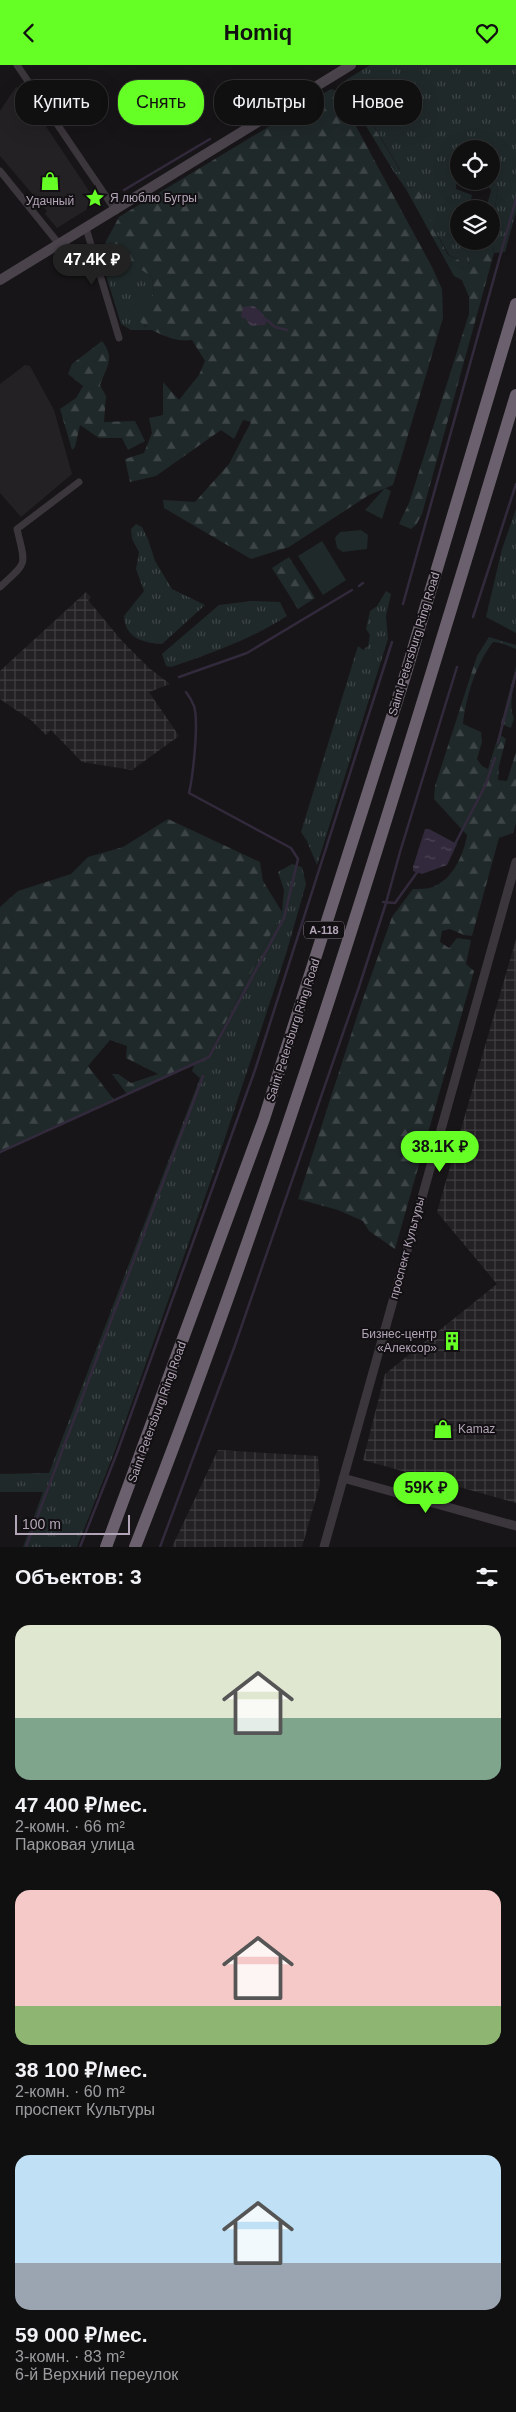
<!DOCTYPE html>
<html lang="ru">
<head>
<meta charset="utf-8">
<style>
	body { margin:0; font-family:Arial,sans-serif; background:#1a191a; color:#f1f3f6; height:100vh; display:flex; flex-direction:column; font-size:19px; white-space:nowrap }
	* { box-sizing:border-box; margin:0 }
	p { font-size:16px; color:#9c9d9f }
	.icon { flex:none; width:28px; height:28px; fill:none; stroke:currentColor; stroke-width:2; stroke-linecap:round; stroke-linejoin:round }
	.map { position:relative; height:1482px; overflow:hidden }
	.drawer { display:flex; flex-direction:column; background:#111011; flex:1 }
	.drawer>* { flex:none }
	.hud { position:absolute; left:15px; top:15px; width:486px; height:45px; display:flex; gap:10px }
	.controls { position:absolute; left:450px; top:75px; display:grid; gap:10px }
	.controls a { display:grid; place-items:center; width:50px; height:50px; border-radius:50%; background:#111011; box-shadow:0 5px 20px #0002,0 0 0 1px #303031; font-size:25px }
	.scale { position:absolute; left:15px; bottom:12px; width:115px; box-sizing:border-box; padding-left:5px; border:2px solid #b3a5b8; border-top:0; font-size:14px; line-height:18px; white-space:nowrap; color:#b3a5b8; -webkit-text-stroke:4px #121012; paint-order:stroke }
	.price { position:absolute; translate:-50% -42px; padding:0 11px; border-radius:18px; background:#66ff25; color:#111; font-size:16px; line-height:32px; filter:drop-shadow(0 1px 2px #0008) }
	.price::after { content:''; position:absolute; left:50%; top:30px; width:15px; height:11px; margin-left:-8px; background:inherit; clip-path:polygon(0 0,100% 0,50% 100%) }
	.price.on { background:#222; color:#fff }
	ul { padding:0; list-style:none }
	li { display:grid; align-content:center; gap:10px; height:265px; padding:0 15px }
	li span { display:grid; place-items:center; height:155px; border-radius:15px; color:#555 }
	li>.icon { margin-inline-start:auto }
	span .icon { width:90px; height:90px; fill:#fffc; stroke-width:1 }
	li b { font-size:21px }
	h2 { display:flex; justify-content:space-between; align-items:center; height:60px; padding:0 15px; font-size:21px }
	.chip { padding:0 18px; border-radius:20px; background:#111011; box-shadow:0 5px 20px #0002,0 0 0 1px #303031; font-size:18px; line-height:45px }
	.chip.on { background:#66ff25; color:#111 }
	header { display:flex; justify-content:space-between; align-items:center; height:65px; padding:0 15px; background:#66ff25; color:#111; font-size:22px; font-weight:700 }
	.map>svg:first-child { display:block }
	.built { fill:#242124 }
	.industrial { fill:url(#industrial-grid) }
	.grass { fill:url(#grass-tufts) }
	.forest { fill:url(#forest-firs) }
	.pitch { fill:#20292a }
	.water { fill:url(#water-ripples) }
	.lines { fill:none; stroke-linecap:round; stroke-linejoin:round }
	.stream { stroke:#322a3c; stroke-width:2.5 }
	.minor { stroke:#3b353c; stroke-width:7 }
	.tertiary { stroke:#3b353c; stroke-width:9 }
	.secondary { stroke:#4a434c; stroke-width:10 }
	.motorway { stroke:#6b616e; stroke-width:12 }
	.labels { text-anchor:middle; dominant-baseline:central; stroke-width:4; stroke-linejoin:round; paint-order:stroke }
	.shield { fill:#121012; stroke:#837886; stroke-width:1 }
	.shield-label { font-size:11px; font-weight:bold; fill:#b3a5b8 }
	.poi-label { font-size:12px; fill:#b3a5b8; stroke:#121012; text-anchor:start }
	.street-label { font-size:12px; fill:#b3a5b8; stroke:#121012 }
</style>
</head>
<body>
<header><svg class="icon" aria-label="back" viewBox="0 0 24 24"><path d="M15 5l-7 7 7 7"/></svg>Homiq<svg class="icon" aria-label="heart" viewBox="0 0 24 24"><path d="M12 20l-8-8c-3-5 5-10 8-4 3-6 11-1 8 4z"/></svg></header>
<div class="map">
<svg width="516" height="1482" viewBox="0 0 516 1482">
	<defs>
		<pattern id="industrial-grid" width="8" height="8" patternUnits="userSpaceOnUse" patternTransform="scale(1.25)"><rect width="8" height="8" fill="#242124"/><path d="M0 4h8M4 0v8" fill="none" stroke="#413e42"/></pattern>
		<pattern id="grass-tufts" width="24" height="20" patternUnits="userSpaceOnUse" patternTransform="scale(1.25)"><rect width="24" height="20" fill="#20292a"/><path d="M3 7l-1-3M5 7V3M7 7l1-3M15 17l-1-3M17 17v-4M19 17l1-3" fill="none" stroke="#3e4547"/></pattern>
		<pattern id="forest-firs" width="22" height="20" patternUnits="userSpaceOnUse" patternTransform="scale(1.25)"><rect width="22" height="20" fill="#20292a"/><path d="M5 1l3.5 6h-7zM16 11l3.5 6h-7z" fill="#3e4547"/></pattern>
		<pattern id="water-ripples" width="26" height="14" patternUnits="userSpaceOnUse" patternTransform="scale(1.25)"><rect width="26" height="14" fill="#322a3c"/><path d="M2 4q2-2 4 0t4 0M15 11q2-2 4 0t4 0" fill="none" stroke="#4d4656"/></pattern>
	</defs>
	<rect width="100%" height="100%" fill="#171517"/>
	<!-- built -->
	<path class="built" d="M16,22l5,2 74,111 -1,5 -37,23 -12,-14 2,-3 -47,-55v-45z
		M25,300l5,1 24,44 18,64 -51,43 -21,-24v-109z"/>
	<!-- industrial -->
	<path class="industrial" d="M86,527l5,5 -3,3 34,41 27,27 21,16 -21,8 30,44 -47,34 -50,-8 -31,-32 -5,5 -14,-14 -32,-22v-28z
		M516,874v564l-153,-43 22,-86 112,-90 -60,-72z
		M218,1385l100,6 2,28 -18,63h-130z"/>
	<!-- grass -->
	<path class="grass" d="M370,0h146v147l-11,40 -11,1 -3,-20 7,-46 -5,-4 -2,7 -7,-9h7v-32h-32l-3,40 16,6 -3,14h-10v32l12,17 -3,11h-4l-5,-9 -10,-5 -31,-55 5,-3 -11,-10 -6,2 -12,-17 7,-1 -55,-91z
		M140,204l12,8 2,15 -10,34 13,4h-26l-10,-6 -15,-49 13,-3 2,3z
		M516,444v124l-30,-16 16,-68z
		M136,459l6,3 6,12 7,22 17,28 33,16 -43,39c-19,-1 -37,-6 -38,-28l20,-25 -8,-22 3,-17 -7,-13 -1,-10z
		M386,526l5,3 -5,22 2,23 -71,226 -10,-24 -6,-9 57,-186 5,4 5,-4 2,-11 -4,-6 4,-18 7,-5z
		M251,536l29,1 7,14c-36,23 -75,37 -116,51l-5,-1 -4,-12 57,-49z
		M292,799l10,3 4,17 -20,70 -75,226 -97,273 -37,94h-54l20,-55h-43v-18l49,-1 151,-395 -8,-7 3,-8 12,-5 75,-146 2,-22 -6,-18z"/>
	<!-- forest -->
	<path class="forest" d="M346,15l55,92h-7l-53,-87z
		M331,24l6,2 96,178 9,20 1,29 -50,167 -24,10 -80,52 -38,12 -87,-51 -1,-8 32,2 34,-38 22,-42 -8,-2 -9,19 -13,-9 -65,46 -26,6 -5,-23 19,-6 8,-20 -3,-15 14,-3v-33l16,18 20,-25 6,-14 -13,-21c-20,3 -43,-10 -58,-23v-10l16,-3 4,-12 -2,-15 -12,-8 -10,7 -9,-1 -11,-15 -5,-17 14,-26z
		M493,118l5,4 -7,46 3,20 -72,261 -6,11 -5,4 -12,-5 10,-21 60,-189v-17l-7,-17 -8,-4 -48,-87 6,-2 8,2 3,8 -4,3 29,55 11,5 5,9h4l3,-11 -12,-17h32v-32h-5z
		M102,276c14,18 4,26 -2,44l6,11 -2,26 31,-1 10,20 -17,9 -6,-12h-23l-19,-13 -5,22 -3,3 -12,-41 16,-11 7,-12 -15,-12 4,-10z
		M289,492l26,41 -17,11 -26,-41z
		M489,572l27,8v4l-15,-6 -8,-1c-17,22 -27,54 -30,82l18,8 1,10 -5,17 5,7 6,3 11,-35 7,5 -7,27 -1,14 9,1 9,-29v71l-3,10 -14,5 -27,98 -8,-1 -14,-6 -8,2 -2,11 9,6 8,-10 14,2 -5,24 8,7 -79,278 -26,-18 -6,-10 -25,-11 -40,-11 62,-192 32,-90 21,-28c6,0 14,0 20,-2 20,-8 31,-33 34,-52l-33,-36 1,-13 42,-130z
		M516,601c0,17 -9,38 -2,52l-3,10 -10,-4z
		M168,754l92,43 3,19 19,31 -75,146 -80,36 -15,-20h6l13,9 27,-9 -32,-16 1,-12 -17,-6 -22,26 26,34 -114,51v-244l18,-16 53,-17 17,-17 35,-10z"/>
	<!-- pitch -->
	<path class="pitch" d="M385,423l6,3 -9,28 -17,-9z
		M361,465l7,5 -1,14 -24,3 -6,-4 -2,-10 5,-6z
		M322,476l24,39 -23,15 -25,-39z"/>
	<!-- water -->
	<path class="water" d="M254,241l7,6 6,8 -2,5 -15,1 -4,-7 -5,-2 2,-10z
		M425,764h4l28,15 -10,21 -25,9 -9,-3v-4z"/>
	<g class="lines">
		<!-- stream -->
		<path class="stream" d="M124,125l86,-51
			M267,255l8,7 12,3
			M359,521l4,-3
			M403,539l113,-405
			M473,552l43,-133
			M179,612l68,-24 105,-63
			M498,677l18,-69
			M455,779l30,-58 10,-28
			M383,837l12,1 23,-32
			M0,1087l209,-95 75,-139 14,-59 -7,-11 -102,-55c4,-17 10,-71 5,-87 -2,-5 -5,-10 -8,-14
			M26,1482l177,-471
			M80,1482l37,-94 138,-383 137,-428
			M160,1482l74,-199 125,-361 27,-84 14,-51 57,-185"/>
		<!-- minor -->
		<path class="minor" d="M17,0l99,146
			M0,106l59,73
			M86,163l33,110
			M0,522c28,-26 26,-20 17,-58l62,-47"/>
		<!-- tertiary -->
		<path class="tertiary" d="M343,1413l173,48
			M324,1482l192,-685"/>
		<!-- secondary -->
		<path class="secondary" d="M0,215l351,-215"/>
		<!-- motorway -->
		<path class="motorway" d="M106,1482l158,-428 141,-443 111,-372
			M135,1482c148,-377 264,-765 381,-1152"/>
	</g>
	<!-- icons -->
	<defs>
		<g id="shop-bare" transform="scale(1.5)"><path d="M-5-2.5h2.3a2.7 3.5 0 0 1 5.4 0H5L5.5 6h-11ZM-1.5-2.5h3a1.5 2.3 0 0 0-3 0Z" fill="#66ff25" stroke="#121012" stroke-width="2.5" paint-order="stroke"/></g>
		<g id="sight-bare" transform="scale(1.5)"><path d="M0-6L1.8-2.2L6-1.7L2.9 1.2L3.7 5.4L0 3.3L-3.7 5.4L-2.9 1.2L-6-1.7L-1.8-2.2Z" fill="#66ff25" stroke="#121012" stroke-width="2.5" paint-order="stroke"/></g>
		<g id="building-bare" transform="scale(1.5)"><path d="M-4-6H4V6H1V3H-1V6H-4ZM-2.5-4.3h1.7v1.8h-1.7ZM.8-4.3h1.7v1.8H.8ZM-2.5-1h1.7V.8h-1.7ZM.8-1h1.7V.8H.8Z" fill="#66ff25" stroke="#121012" stroke-width="2.5" paint-order="stroke"/></g>
	</defs>
	<g fill-rule="evenodd">
		<use href="#shop-bare" x="50" y="116"/>
		<use href="#sight-bare" x="95" y="133"/>
		<use href="#building-bare" x="452" y="1276"/>
		<use href="#shop-bare" x="443" y="1364"/>
	</g>
	<g class="labels">
		<!-- shield labels -->
		<rect class="shield" x="304" y="856.5" width="40" height="17" rx="4"/>
		<g class="shield-label">
			<text x="324" y="865">А-118</text>
		</g>
		<!-- poi labels -->
		<g class="poi-label">
			<text x="110" y="133">Я люблю Бугры</text>
			<text x="50" y="136" text-anchor="middle">Удачный</text>
			<text x="437" y="1269" text-anchor="end">Бизнес-центр<tspan x="437" dy="14">«Алексор»</tspan></text>
			<text x="458" y="1364">Kamaz</text>
		</g>
		<!-- street labels -->
		<g class="street-label">
			<text transform="translate(414 579) rotate(-73)">Saint Petersburg Ring Road</text>
			<text transform="translate(293 965) rotate(-72)">Saint Petersburg Ring Road</text>
			<text transform="translate(407 1183) rotate(-75)">проспект Культуры</text>
			<text transform="translate(157 1347) rotate(-70)">Saint Petersburg Ring Road</text>
		</g>
	</g>
</svg>
<div class="controls">
<a><svg class="icon" aria-label="locate" viewBox="0 0 24 24"><circle cx="12" cy="12" r="6"/><path d="M12 2v4M12 18v4M2 12h4M18 12h4"/></svg></a>
<a><svg class="icon" aria-label="layers" viewBox="0 0 24 24"><path d="M12 4l9 5-9 5-9-5zM3 14l9 5 9-5"/></svg></a>
</div>
<div class="scale">100 m</div>
<b class="price on" style="left:92px;top:221px">47.4K ₽</b>
<b class="price" style="left:440px;top:1108px">38.1K ₽</b>
<b class="price" style="left:426px;top:1449px">59K ₽</b>
<div class="hud">
<a class="chip">Купить</a>
<a class="chip on">Снять</a>
<a class="chip">Фильтры</a>
<a class="chip">Новое</a>
</div>
</div>
<section class="drawer">
<h2>Объектов: 3<svg class="icon" aria-label="filters" viewBox="0 0 24 24"><path d="M4 7h16M4 17h16"/><circle cx="9" cy="7" r="2"/><circle cx="15" cy="17" r="2"/></svg></h2>
<ul>
<li><span style="background:linear-gradient(#dfe7d0 60%,#7fa58c 0)"><svg class="icon" aria-label="home" viewBox="0 0 24 24"><path d="M3 11l9-7 9 7M6 9v11h12V9"/></svg></span><div><b>47 400 ₽/мес.</b><p>2-комн. · 66 m²</p><p>Парковая улица</p></div></li>
<li><span style="background:linear-gradient(#f6c9c9 75%,#8fb573 0)"><svg class="icon" aria-label="home" viewBox="0 0 24 24"><path d="M3 11l9-7 9 7M6 9v11h12V9"/></svg></span><div><b>38 100 ₽/мес.</b><p>2-комн. · 60 m²</p><p>проспект Культуры</p></div></li>
<li><span style="background:linear-gradient(#bfe0f5 70%,#9aa5b1 0)"><svg class="icon" aria-label="home" viewBox="0 0 24 24"><path d="M3 11l9-7 9 7M6 9v11h12V9"/></svg></span><div><b>59 000 ₽/мес.</b><p>3-комн. · 83 m²</p><p>6-й Верхний переулок</p></div></li>
</ul>
</section>
</body>
</html>
